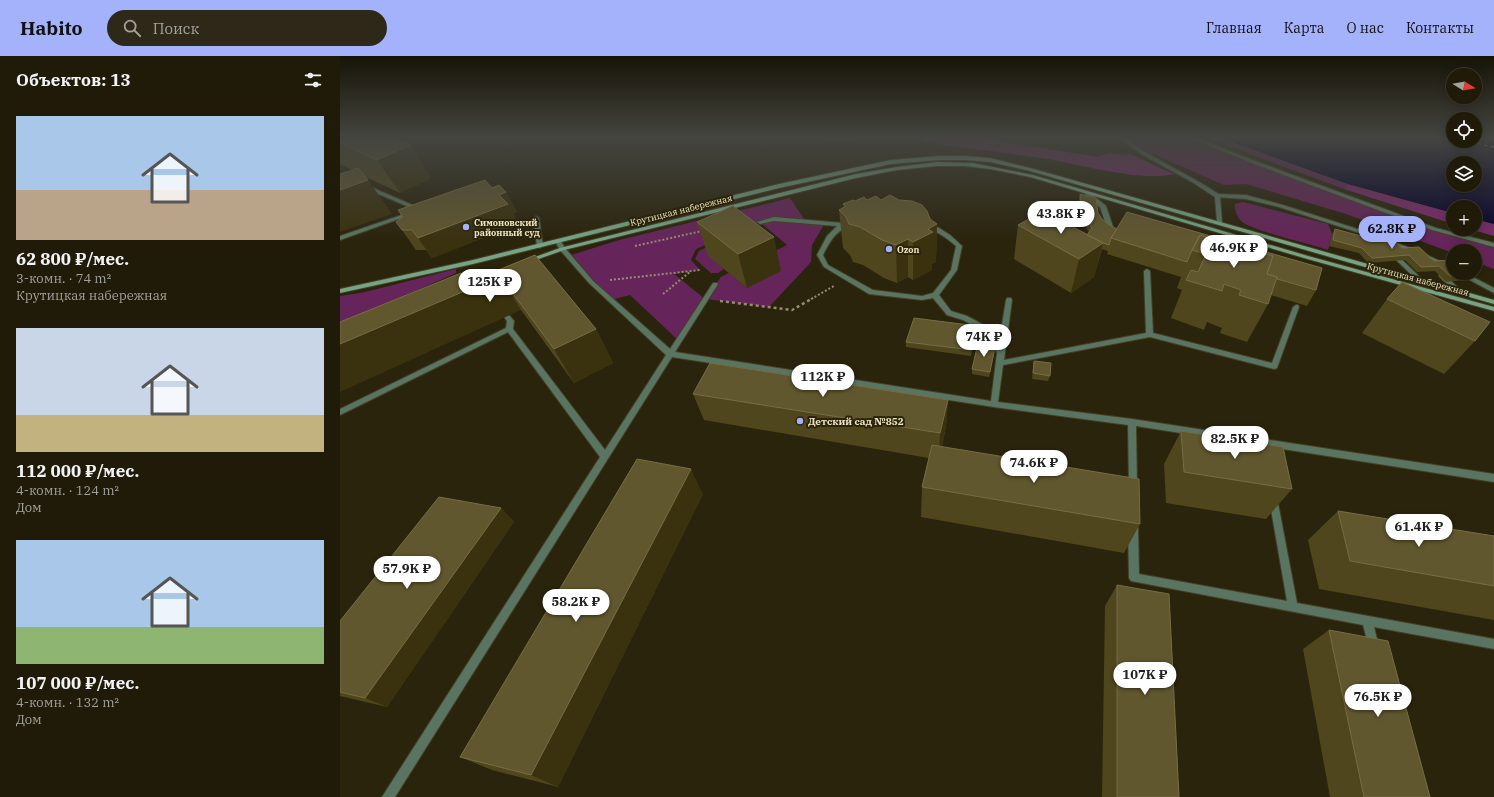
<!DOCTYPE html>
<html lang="ru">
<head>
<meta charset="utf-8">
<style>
	body { margin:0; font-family:"IBM Plex Serif",serif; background:#2d2817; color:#f1f3f6; height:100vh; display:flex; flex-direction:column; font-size:15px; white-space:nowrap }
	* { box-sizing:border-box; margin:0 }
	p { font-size:13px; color:#a2a19c }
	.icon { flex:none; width:22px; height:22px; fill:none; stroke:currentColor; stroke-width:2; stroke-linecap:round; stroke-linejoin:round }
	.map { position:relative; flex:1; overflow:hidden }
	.side { display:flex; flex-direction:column; background:#201b09; width:340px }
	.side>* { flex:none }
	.needle { width:26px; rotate:101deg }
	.tools { position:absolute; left:1106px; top:12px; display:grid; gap:8px }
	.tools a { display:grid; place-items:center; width:36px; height:36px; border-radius:50%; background:#201b09; box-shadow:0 2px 10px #0003,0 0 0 1px #3d392a; font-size:20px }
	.price { position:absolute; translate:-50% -34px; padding:0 9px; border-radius:14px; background:#fff; color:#222; font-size:13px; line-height:26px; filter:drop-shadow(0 1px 2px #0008) }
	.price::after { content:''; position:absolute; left:50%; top:24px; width:12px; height:9px; margin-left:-6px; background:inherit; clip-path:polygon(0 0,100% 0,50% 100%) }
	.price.current { background:#a4b2fc; color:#111 }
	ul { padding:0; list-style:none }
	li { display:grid; align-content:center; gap:8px; height:212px; padding:0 16px }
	li span { display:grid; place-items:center; height:124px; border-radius:0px; color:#555 }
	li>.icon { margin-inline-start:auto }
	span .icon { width:72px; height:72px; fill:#fffc; stroke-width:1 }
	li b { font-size:17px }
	h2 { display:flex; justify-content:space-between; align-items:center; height:48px; padding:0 16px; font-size:17px }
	header { display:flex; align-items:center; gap:24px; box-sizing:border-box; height:56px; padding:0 20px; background:#a4b2fc; color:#111 }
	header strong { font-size:19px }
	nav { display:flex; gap:22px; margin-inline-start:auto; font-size:14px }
	.search { width:280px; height:36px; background:#2d2817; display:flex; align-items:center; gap:10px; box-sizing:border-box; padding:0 14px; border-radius:22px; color:#a2a19c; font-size:15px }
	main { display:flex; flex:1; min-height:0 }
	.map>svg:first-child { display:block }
	.green { fill:#66255a; fill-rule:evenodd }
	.forest { fill:#7b2a6c }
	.water { fill:#06032e; fill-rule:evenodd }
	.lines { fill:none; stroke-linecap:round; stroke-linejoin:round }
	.ferry { stroke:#d7dcf5; stroke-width:1; stroke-dasharray:3.5 3; stroke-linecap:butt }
	.lane-casing { stroke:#453f25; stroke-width:2 }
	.street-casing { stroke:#453f25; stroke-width:2 }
	.secondary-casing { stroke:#453f25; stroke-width:2 }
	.path-far1 { stroke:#948c6d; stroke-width:2; stroke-dasharray:2 2; stroke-linecap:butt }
	.path { stroke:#948c6d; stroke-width:2.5; stroke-dasharray:3 3; stroke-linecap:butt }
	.lane { fill:#597562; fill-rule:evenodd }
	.street { fill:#597562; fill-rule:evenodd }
	.secondary { fill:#75a485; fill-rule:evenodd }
	.wall { fill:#50461d }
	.shaded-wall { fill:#3a310f }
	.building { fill:#61572f; stroke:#776d45 }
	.poi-dot { fill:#a4b2fc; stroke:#2a240c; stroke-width:1.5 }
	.labels { text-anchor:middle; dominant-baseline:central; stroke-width:4; stroke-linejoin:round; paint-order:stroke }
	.far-street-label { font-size:9px; fill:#ede4bf; stroke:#2a240c }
	.far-poi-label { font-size:9px; font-weight:bold; fill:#ede4bf; stroke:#2a240c; text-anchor:start }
	.poi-label { font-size:10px; font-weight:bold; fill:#ede4bf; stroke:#2a240c; text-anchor:start }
</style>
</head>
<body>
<header>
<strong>Habito</strong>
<div class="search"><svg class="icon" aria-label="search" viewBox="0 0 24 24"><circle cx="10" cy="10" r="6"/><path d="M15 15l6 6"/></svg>Поиск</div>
<nav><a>Главная</a><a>Карта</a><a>О нас</a><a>Контакты</a></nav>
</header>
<main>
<section class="side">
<h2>Объектов: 13<svg class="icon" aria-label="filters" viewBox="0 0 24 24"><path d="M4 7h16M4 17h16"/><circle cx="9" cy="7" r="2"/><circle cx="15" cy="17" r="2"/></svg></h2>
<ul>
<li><span style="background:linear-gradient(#a9c7e8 60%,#b9a48a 0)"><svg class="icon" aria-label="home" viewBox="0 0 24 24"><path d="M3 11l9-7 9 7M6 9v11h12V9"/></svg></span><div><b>62 800 ₽/мес.</b><p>3-комн. · 74 m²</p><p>Крутицкая набережная</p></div></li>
<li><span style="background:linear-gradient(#c9d6e8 70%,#c2b280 0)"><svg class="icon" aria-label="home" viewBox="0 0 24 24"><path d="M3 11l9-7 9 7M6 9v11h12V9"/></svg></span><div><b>112 000 ₽/мес.</b><p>4-комн. · 124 m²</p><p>Дом</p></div></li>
<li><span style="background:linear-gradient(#a9c7e8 70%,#8fb573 0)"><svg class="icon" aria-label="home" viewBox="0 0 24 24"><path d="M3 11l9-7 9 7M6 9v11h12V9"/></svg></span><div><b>107 000 ₽/мес.</b><p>4-комн. · 132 m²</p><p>Дом</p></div></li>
</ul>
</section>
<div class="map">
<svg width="1154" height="741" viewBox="0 0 1154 741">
	<rect width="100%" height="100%" fill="#2a240c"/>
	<!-- green -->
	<path class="green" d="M777,82h76l63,25 178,66 60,16v24l-19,-7v-11h-22v2l-107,-39 -100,-30 -22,1z
		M870,82h11l127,46 -4,5 -81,-30z
		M450,142l14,21 -1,2 22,2 -13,22 -1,17 -42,45 -63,-8 -27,42 -49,-46 -19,5 -43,-44 51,-16zM420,166l27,23 -24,12 17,14 -33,17 -18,-15 -8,4 -16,22 -31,-25 26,-4 -9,-10 5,-11z
		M903,146l85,22 4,10 -4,16c-17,-6 -76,-19 -87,-29 -4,-5 -7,-11 -6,-17z
		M394,178l-26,21 16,14 -6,4h-7l-16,-14 4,-8z
		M116,213v4l-116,51v-28l25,-4z"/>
	<!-- forest -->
	<path class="forest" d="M584,82h54l121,19c10,-7 20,-1 31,-3l44,20c-33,8 -91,-9 -126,-15 -39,-6 -77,-10 -116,-16l-8,-2z
		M1008,128l105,29v11l-109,-35z
		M1135,163l19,5v12l-24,-7h5z"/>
	<!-- water -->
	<path class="water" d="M881,82h232v3h22v-3h19v86l-19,-5v-12h-22v6l-105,-29zM1113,107h22v22h-22z"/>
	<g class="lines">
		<!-- ferry -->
		<path class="ferry" d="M1106,82l7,1
			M1125,85l29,6"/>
		<!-- lane casing -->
		<g class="lane-casing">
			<path id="lane" d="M850,82h6l62,24 178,66 58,15v4l-62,-17 -178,-66z
				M29,132h4l51,22 -84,30v-4l76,-26 -47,-20z
				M745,136h4l17,14 9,27 -1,1h-4l-1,-1 -9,-26 -15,-13z
				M878,138l28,1 37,10 93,30 42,16 35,16v4l-39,-18 -42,-16 -93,-30 -33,-8 -30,-2v-2z
				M196,160l3,2 4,28 -3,2 -3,-2 -4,-28z
				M434,161l69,6 13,-5 55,2 15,3 13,5 11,7 12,11 -5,24 -18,25 12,16 16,5 24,13 8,14 7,-43 1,-2h4l1,2 -8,60 142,-27 -2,-62 3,-2 3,2 3,62 119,30 21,-56 3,-2h2l1,2 -22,61 -3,1 -124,-32 -147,28 -5,37 134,17 362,55v8l-358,-56 1,61 -1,3 -3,1 -3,-1 -1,-3 -1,-62 -134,-18 -322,-50 -277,440h-13l218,-340 -92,-125 -168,83v-6l166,-81 1,-7 -3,-4 3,-2h2l5,6 -1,8 92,121 61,-95 -77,-72 -29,-33 -5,-9 1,-1h4l5,8 28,33 77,68 43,-66h4l1,1 -43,68 316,49 6,-48 -11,-20 -23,-13 -16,-5 -14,-17 -11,2 -53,-6 -45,-27 -7,-12 10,-19 10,-10 -63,-5 -14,3 -3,-2zM517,166c38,1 69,-4 99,24l-5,24 -18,23 -11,3 -49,-6 -45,-25 -5,-10c9,-18 14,-25 34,-33z
				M1053,196l2,1 29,28v2h-4l-29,-28v-2z
				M1101,217l2,1 18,16v4h-4l-18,-18v-2z
				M1117,217h8l29,15v5z
				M933,438l3,1 1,3 20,105 197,36v10l-120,-22 5,20 -1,4 -4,1 -4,-1 -7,-26 -232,-44 -2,-3 -1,-53 2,-3 3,-1 3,1 2,3 1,49 148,27 -18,-103 1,-3z"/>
		</g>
		<!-- street casing -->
		<g class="street-casing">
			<path id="street" d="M482,82h38l-3,2h-32z
				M779,82h6c29,22 64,36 95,57l2,28h-4l-1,-1 -2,-25 -23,-15 -49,-27z"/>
		</g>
		<!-- secondary casing -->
		<g class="secondary-casing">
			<path id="secondary" d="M599,100h26l25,2 44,11 460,131v4l-464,-133 -40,-9 -25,-2h-26l-48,4 -112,24 -306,76 -133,29v-4l133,-29 306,-76 112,-24z
				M597,106l36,1 60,12 275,81 186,51v4l-190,-53 -274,-81 -40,-8 -25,-3h-28l-40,4 -41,8 -292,72 -37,13 -3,-2 36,-13 296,-74 41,-7z
				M153,215l3,2 -1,1 -34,13 -2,1 -3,-2 1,-1z"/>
		</g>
		<!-- path-far1 -->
		<path class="path-far1" d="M295,190l67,-15
			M270,224l90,-10
			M323,238l28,-23
			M471,243l23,-13"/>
		<!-- path -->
		<path class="path" d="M380,245l72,9 21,-12"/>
		<!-- lane -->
		<use href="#lane" class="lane"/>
		<!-- street -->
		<use href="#street" class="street"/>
		<!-- secondary -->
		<use href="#secondary" class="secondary"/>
	</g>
	<!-- wall -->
	<path class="wall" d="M0,82l70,7 21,33 -31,15 -36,-17 28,38 -40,-44 -12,-6z
		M710,82h10l-5,2z
		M152,132l14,4 11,20 -4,1 6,11 -87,34 -6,-8h-10l-14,-20z
		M740,138l18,19 4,6 7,6 8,4 10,-17 189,78 -9,16 -36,-11 -3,9 -21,38 -27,-9 2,-5 -15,-6 -3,8 -33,-12 11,-28 -5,-2 4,-11 -74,-23 1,-3 -6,-2 -8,28 -23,16 -57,-34 4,-34 69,10 2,-3 -8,-12 -2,-21z
		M527,144h14l56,24 -1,38 -4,2v6l-19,10 -5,-3 -11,6 -13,-5 -21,-13 -10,-3 -3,-7 -7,-7 -4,-38 5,-3 -1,-3 12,-3z
		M357,166l84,49 -34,17 -39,-32z
		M995,173l67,19 67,27 -5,5 -18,2 -11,-11 -18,1 -12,-12 -37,3 -9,-10 -30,-7 3,-12z
		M195,199l61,74 17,34 -39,20 -53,-73 -52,-28z
		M1047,243l88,42 -31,33 -82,-41z
		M637,275l-6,25 -65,-9v-5z
		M655,295l-6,26 -17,-3v-5z
		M694,305l16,15 -2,5 -16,-2z
		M353,338l255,6 -2,26 -4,21 198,77 -16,29 -203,-36 1,-30 7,-29 -225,-38z
		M841,375l111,58 -26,30 -100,-16 -2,-39z
		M363,438l-145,293 -66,-17 -32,-13z
		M161,452l13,14 -127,185 -47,-11v-75z
		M998,455l156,25v84l-175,-31 -11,-49z
		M777,529l62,212h-77l3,-191z
		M989,574l101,167h-100l-27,-148z"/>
	<!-- shaded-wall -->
	<path class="shaded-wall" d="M716,82h4l-5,2z
		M70,89l21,33 -31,15 -23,-33z
		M28,124l24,34 -52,18v-42z
		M166,136l11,20 -4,1 6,11 -87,34 -14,-20 81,-43z
		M597,168l-1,38 -4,2v6l-19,10v-38l15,-13z
		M434,181l7,34 -34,17 -9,-34z
		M568,183v38l-11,6 -1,-38z
		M763,187l-9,34 -23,16 8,-34z
		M160,220l21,34 -181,82v-48z
		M637,270v5l-6,25 1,-6z
		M256,273l17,34 -39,20 -20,-34z
		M608,344l-2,26 -7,33 1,-26z
		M351,413l12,25 -145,293 -27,-12z
		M161,452l13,14 -127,185 -22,-9z"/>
	<!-- building -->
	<path class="building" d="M0,82h53l17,7 -33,15 -37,-17z
		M18,112l10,12 -28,10v-16z
		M145,124l7,8 7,-3 7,7 -7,3 9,9 -90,34 -6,-8h-10l-6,-8 7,-5 -5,-7z
		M740,138l16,4 2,15 4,6 7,6 8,4 -6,9 -2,7 -6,-2 -16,-8 5,-7 -10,-14z
		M550,139l9,5 13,1 10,4 5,6 3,8 7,5 -9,5 5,3 -20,10 -5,-3 -12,6 -14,-5 -22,-13 -11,-3 -3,-7 -7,-7 7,-4 -3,-2 10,-4 2,1 9,-4 3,3 9,-4 5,4z
		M393,150l41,31 -36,17 -41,-32z
		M703,155l60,32 -24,16 -61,-34z
		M787,156l195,56 -6,22 -39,-11v-2l-10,-3 6,-18 -73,-21 -8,15 -5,12 -76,-24z
		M995,173l26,7 26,-2 15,14 17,-1 15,14 18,-1h1v13h14l2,2 -19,1 -11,-10 -18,1 -12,-12 -37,3 -10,-10 -29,-8z
		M860,179l73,21 -6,18 10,3 -9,27 -29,-9 2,-5 -17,-6 -2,7 -36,-11 5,-10 7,2 8,-18 -14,-4z
		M195,199l61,74 -42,20 -54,-73 -160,68v-22l121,-49 8,9z
		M1062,226l88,40 -15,19 -88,-42z
		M574,262l63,8 -5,24 -66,-8z
		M638,287l17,3 -5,26 -18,-3z
		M694,305l17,2 -1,13 -17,-3z
		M370,307l238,37 -8,33 -247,-39z
		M841,375l102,16 9,42 -108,-17z
		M592,389l207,34 1,45 -218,-37z
		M297,403l54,10 -160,306 -71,-18z
		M99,441l62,11 -136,190 -25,-6v-71z
		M998,455l156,25v50l-144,-25z
		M777,529l52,9 10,203h-62z
		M989,574l59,11 42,156h-66z"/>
	<!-- sky -->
	<linearGradient id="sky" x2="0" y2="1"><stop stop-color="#171407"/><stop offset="0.44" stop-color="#444540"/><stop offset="1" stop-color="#444540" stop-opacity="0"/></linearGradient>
	<rect width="1154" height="185" fill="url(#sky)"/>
	<!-- markers -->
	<g class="poi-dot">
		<circle cx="126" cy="171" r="4"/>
		<circle cx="549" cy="193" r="4"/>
		<circle cx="460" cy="365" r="4"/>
	</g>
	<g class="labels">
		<!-- far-street labels -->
		<g class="far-street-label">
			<text transform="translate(341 154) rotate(-14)">Крутицкая набережная</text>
			<text transform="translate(1078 223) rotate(15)">Крутицкая набережная</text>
		</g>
		<!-- far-poi labels -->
		<g class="far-poi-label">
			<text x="134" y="166">Симоновский<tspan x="134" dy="10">районный суд</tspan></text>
			<text x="557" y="193">Ozon</text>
		</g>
		<!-- poi labels -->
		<g class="poi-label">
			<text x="468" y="365">Детский сад №852</text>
		</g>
	</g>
</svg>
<div class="tools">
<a><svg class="needle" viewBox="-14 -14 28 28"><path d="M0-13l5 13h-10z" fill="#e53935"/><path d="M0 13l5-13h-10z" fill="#a2a19c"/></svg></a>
<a><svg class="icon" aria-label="locate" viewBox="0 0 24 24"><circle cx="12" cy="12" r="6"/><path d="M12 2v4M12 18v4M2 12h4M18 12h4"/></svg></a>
<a><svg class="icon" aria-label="layers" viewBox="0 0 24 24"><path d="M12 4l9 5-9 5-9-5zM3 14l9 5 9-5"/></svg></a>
<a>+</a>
<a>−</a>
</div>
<b class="price" style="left:721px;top:179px">43.8K ₽</b>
<b class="price current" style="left:1052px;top:194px">62.8K ₽</b>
<b class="price" style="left:894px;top:213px">46.9K ₽</b>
<b class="price" style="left:150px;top:247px">125K ₽</b>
<b class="price" style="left:644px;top:302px">74K ₽</b>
<b class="price" style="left:483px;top:342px">112K ₽</b>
<b class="price" style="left:895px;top:404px">82.5K ₽</b>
<b class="price" style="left:694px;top:428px">74.6K ₽</b>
<b class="price" style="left:1079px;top:492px">61.4K ₽</b>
<b class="price" style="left:67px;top:534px">57.9K ₽</b>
<b class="price" style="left:236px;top:567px">58.2K ₽</b>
<b class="price" style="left:805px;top:640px">107K ₽</b>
<b class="price" style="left:1038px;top:662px">76.5K ₽</b>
</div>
</main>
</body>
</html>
